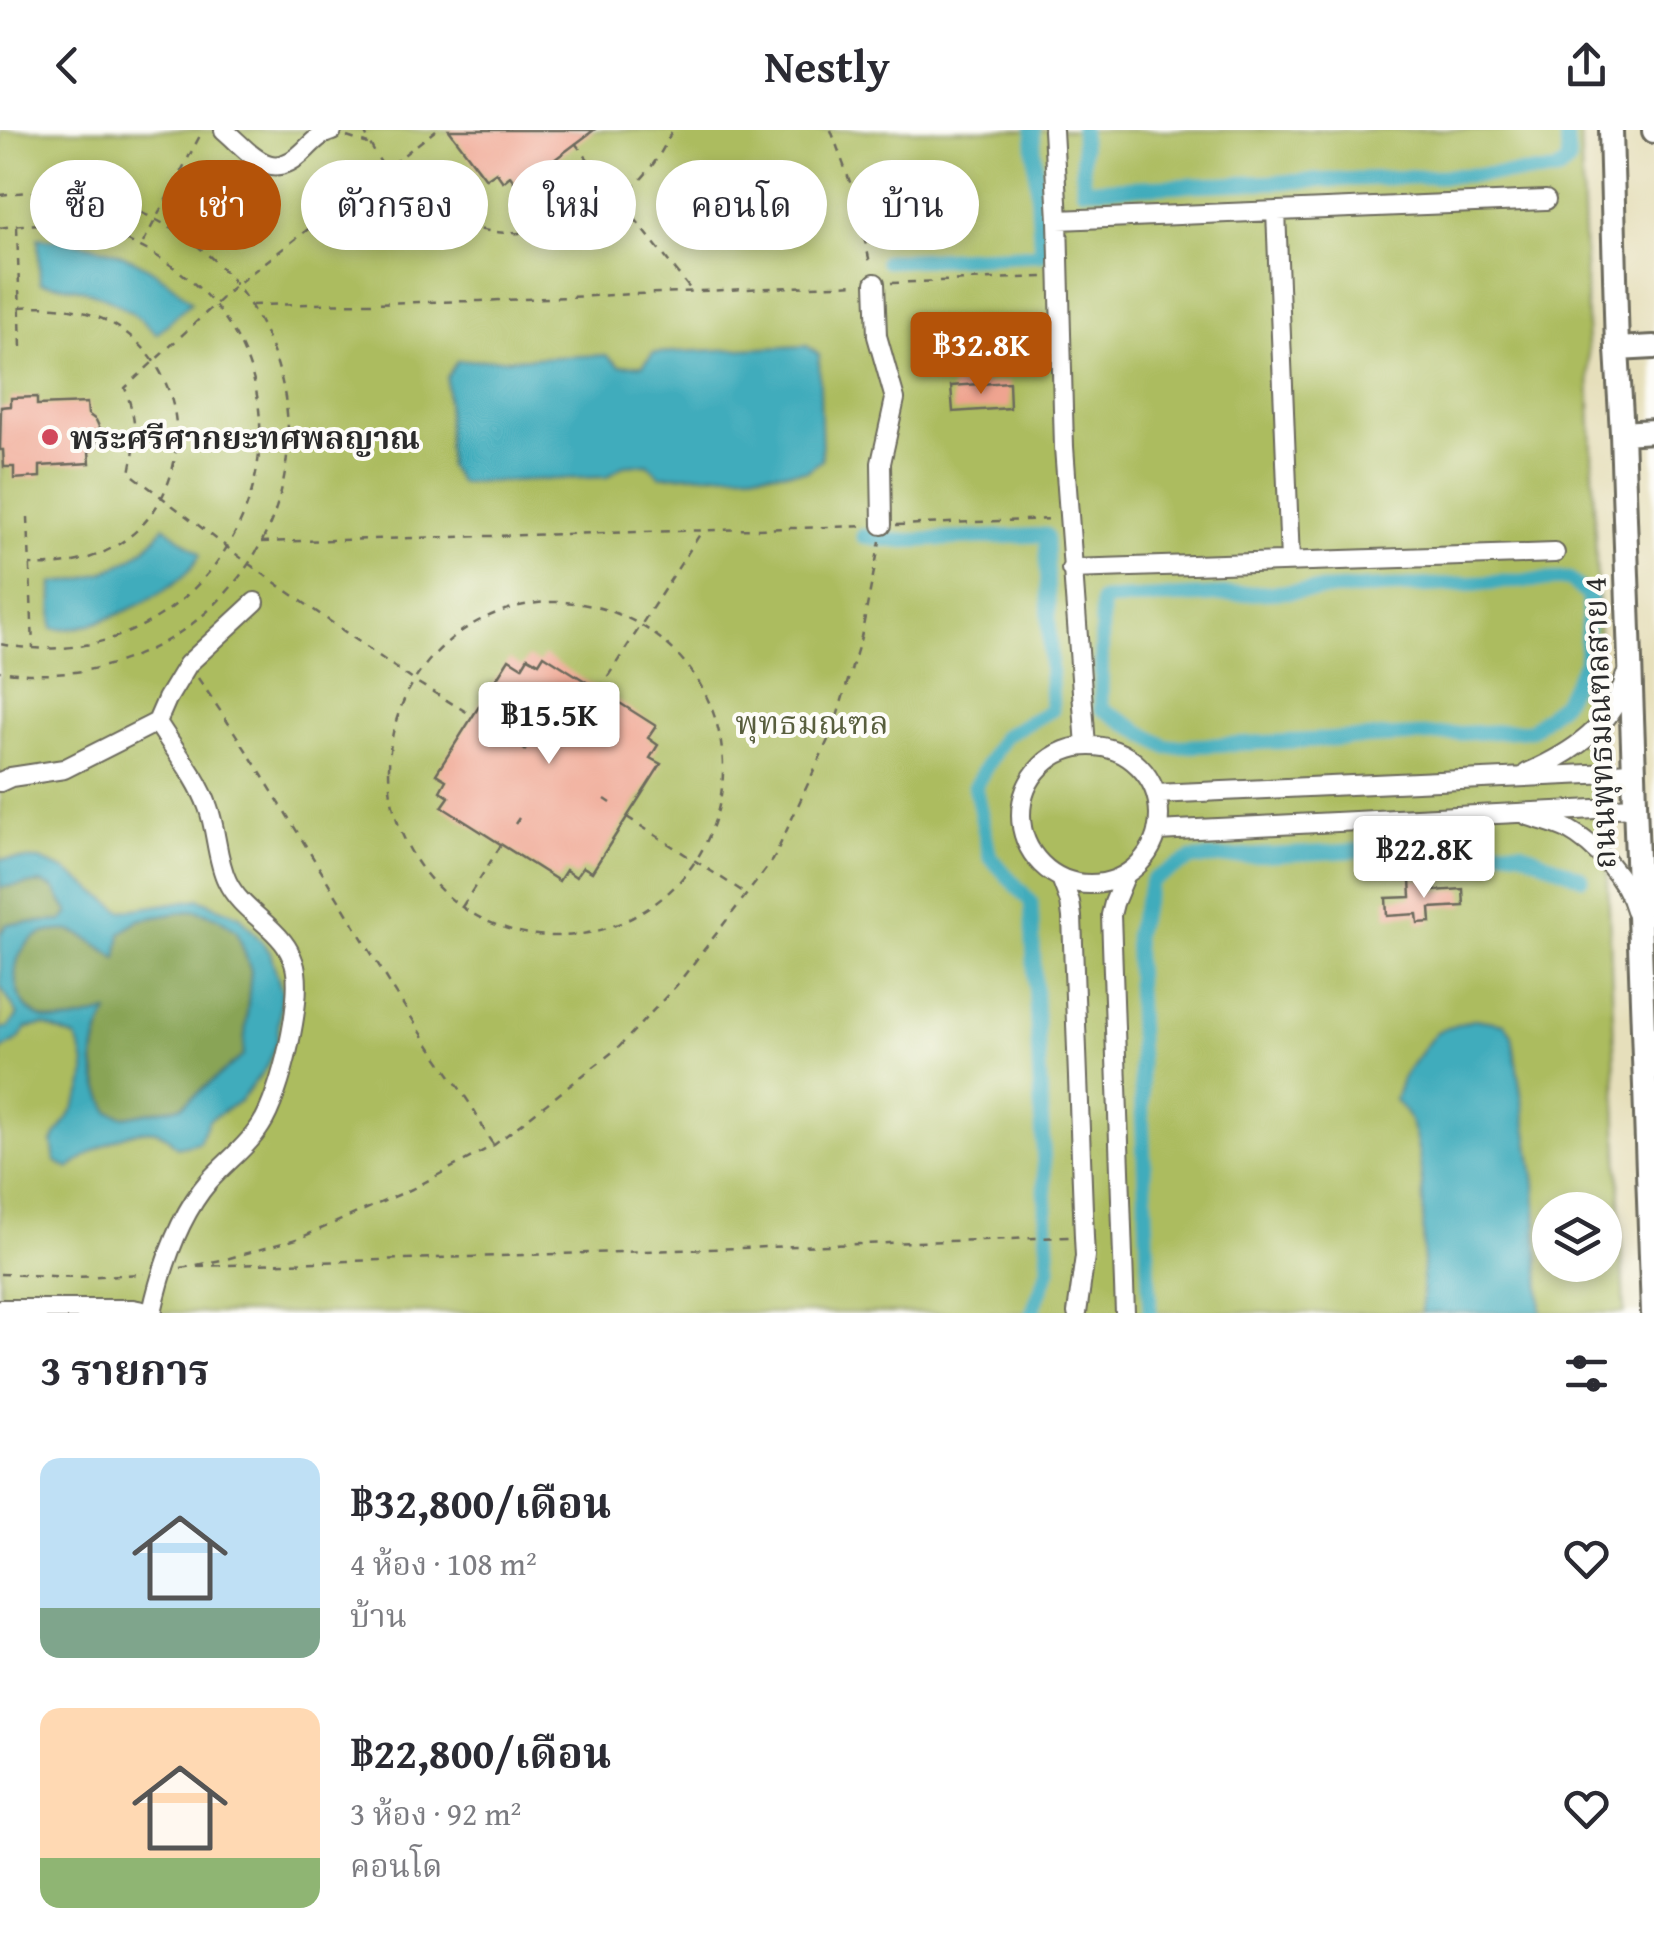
<!DOCTYPE html>
<html lang="th">
<head>
<meta charset="utf-8">
<style>
	body { margin:0; font-family:"Gentium Book Plus","Noto Serif Thai",serif; background:#f2f2f3; color:#2b2b33; height:100vh; display:flex; flex-direction:column; font-size:38px; white-space:nowrap }
	* { box-sizing:border-box; margin:0 }
	p { font-size:32px; color:#7c7c81 }
	.icon { flex:none; width:55px; height:55px; fill:none; stroke:currentColor; stroke-width:2; stroke-linecap:round; stroke-linejoin:round }
	.map { position:relative; height:1183px; overflow:hidden }
	.side { display:flex; flex-direction:column; background:#fff; flex:1 }
	.side>* { flex:none }
	.banner { position:absolute; left:30px; top:30px; width:1000px; height:90px; display:flex; gap:20px }
	.fabs { position:absolute; left:1532px; top:1062px; display:grid; gap:20px }
	.fabs a { display:grid; place-items:center; width:90px; height:90px; border-radius:50%; background:#fff; box-shadow:0 5px 15px #0003; font-size:50px }
	.price { position:absolute; translate:-50% -85px; padding:0 22px; border-radius:10px; background:#fff; color:#222; font-size:32px; line-height:65px; filter:drop-shadow(0 2px 5px #0008) }
	.price::after { content:''; position:absolute; left:50%; top:60px; width:30px; height:22px; margin-left:-15px; background:inherit; clip-path:polygon(0 0,100% 0,50% 100%) }
	.price.on { background:#b45309; color:#fff }
	ul { padding:0; list-style:none }
	li { display:flex; align-items:center; gap:30px; height:250px; padding:0 40px }
	li span { display:grid; place-items:center; flex:none; width:280px; height:200px; border-radius:20px; color:#555 }
	li>.icon { margin-inline-start:auto }
	span .icon { width:120px; height:120px; fill:#fffc; stroke-width:1 }
	li b { font-size:42px }
	h2 { display:flex; justify-content:space-between; align-items:center; height:120px; padding:0 40px; font-size:42px }
	.chip { padding:0 35px; border-radius:45px; background:#fff; box-shadow:0 5px 15px #0003; font-size:35px; line-height:90px }
	.chip.on { background:#b45309; color:#fff }
	header { display:flex; justify-content:space-between; align-items:center; height:130px; padding:0 40px; background:#fff; font-size:45px; font-weight:700 }
	.map>svg:first-child { display:block }
	.green { fill:#acbc5f; stroke:#6c7445; stroke-width:2.5; fill-rule:evenodd }
	.forest { fill:#89a456; stroke:#5a6840; stroke-width:2.5 }
	.water { fill:#3facbc; stroke:#356c74; stroke-width:2.5; fill-rule:evenodd }
	.lines { fill:none; stroke-linecap:round; stroke-linejoin:round }
	.canal { stroke:#3facbc; stroke-width:15 }
	.building { fill:#efa490 }
	.minor-casing { stroke:#6c6a5d; stroke-width:22 }
	.major-casing { stroke:#6c6a5d; stroke-width:28 }
	.path { stroke:#6c6a5d; stroke-width:2.5; stroke-dasharray:8 8; stroke-linecap:butt }
	.minor { stroke:#fff; stroke-width:18 }
	.major { stroke:#fff; stroke-width:22 }
	.poi-dot { fill:#d1495b; stroke:#fdfcf7; stroke-width:4 }
	.labels { text-anchor:middle; dominant-baseline:central; stroke-width:8; stroke-linejoin:round; paint-order:stroke }
	.poi-label { font-size:32px; font-weight:bold; fill:#2b2b2b; stroke:#fdfcf7; text-anchor:start }
	.park-label { font-size:32px; fill:#585e3d; stroke:#fdfcf7 }
	.street-label { font-size:32px; fill:#2b2b2b; stroke:#fdfcf7 }
</style>
</head>
<body>
<header><svg class="icon" aria-label="back" viewBox="0 0 24 24"><path d="M15 5l-7 7 7 7"/></svg>Nestly<svg class="icon" aria-label="share" viewBox="0 0 24 24"><path d="M12 15V3M7 8l5-5 5 5M5 13v7h14v-7"/></svg></header>
<div class="map">
<svg width="1654" height="1183" viewBox="0 0 1654 1183">
	<rect width="100%" height="100%" fill="#fdfcf7"/>
	<filter id="ink" filterUnits="userSpaceOnUse"><feTurbulence type="fractalNoise" baseFrequency=".01" numOctaves="2"/><feDisplacementMap in="SourceGraphic" scale="20" xChannelSelector="R" yChannelSelector="G"/><feConvolveMatrix kernelMatrix="1 2 1 2 8 2 1 2 1" color-interpolation-filters="sRGB"/></filter>
	<filter id="wash" filterUnits="userSpaceOnUse"><feTurbulence type="fractalNoise" baseFrequency=".0048" numOctaves="4" result="noise"/><feDisplacementMap in="SourceGraphic" scale="40" xChannelSelector="R" yChannelSelector="G"/><feGaussianBlur stdDeviation="2.25" result="paint"/><feColorMatrix in="noise" values="0 0 0 0 0 0 0 0 0 0 0 0 0 0 0 0 0 1.4 0 .05"/><feComposite in="paint" operator="in"/></filter>
	<g filter="url(#wash)">
		<rect width="100%" height="100%" fill="#e6dfbb"/>
		<!-- green -->
		<path class="green" d="M0,0h1580l44,1183h-1624zM1550,1080h55v55h-55z"/>
		<!-- forest -->
		<path class="forest" d="M42,753l12,5 15,25 -7,8 -55,3 -7,10v-47z
			M195,780l22,7 20,14 14,40 -8,85 -61,50 -57,11 -16,-5c-17,-42 -21,-56 -2,-99 -16,3 -36,10 -53,8 -51,-6 -52,-85 0,-90 4,0 12,-1 15,0 17,4 33,17 47,27l5,-25 18,-13z"/>
		<!-- water -->
		<path class="water" d="M38,108c62,5 108,18 153,64l-34,32c-36,-35 -68,-47 -117,-51z
			M807,216l12,9 3,105 -15,11 -147,5 -12,-12 -24,1 -17,12 -147,6 -12,-17 -1,-89 10,-16 149,-6 14,11 23,-1 10,-12z
			M164,396l35,27 1,3c-5,6 -9,13 -15,19 -25,23 -99,60 -133,53l1,-45c41,-2 89,-21 111,-57z
			M0,729l40,1 27,11 55,40 77,-12 41,17 30,36 12,40 -5,50 -9,23 -28,36 -31,19 -10,22 -22,5c-5,-5 -12,-13 -19,-15 -25,-8 -70,21 -89,37l-14,-8 -3,-19c23,-37 47,-60 24,-104l-32,-13 -17,3 -9,12 -18,11v-22l9,-2 9,-12 -18,-29v-52l7,-10 55,-3 7,-8 -15,-25 -12,-5 -42,4zM195,780l22,7 20,14 14,40 -8,85 -61,50 -57,11 -16,-5c-18,-43 -22,-56 -1,-100 -17,4 -37,11 -54,9 -51,-5 -52,-85 0,-90 5,0 12,-1 16,0 17,4 33,18 47,27l4,-25 18,-13z
			M1475,889l30,5 7,11 23,148 6,130h-119c0,-51 8,-150 -13,-194 -3,-7 -9,-13 -14,-19l7,-22 34,-46z"/>
		<g class="lines">
			<!-- canal -->
			<path class="canal" d="M1082,0l1,59 473,-17 13,-10 -3,-32
				M886,131l155,-7 -8,-124
				M863,406l34,5 149,-6 6,175 -48,26 -29,50 15,71 41,45 18,367 -17,44
				M1568,449l21,17 -4,66 -22,40 -32,28 -365,17 -65,-39 1,-108z
				M1150,1183l-15,-379 17,-54 39,-21 279,-14 51,6 61,27"/>
		</g>
		<g id="blocks">
			<!-- building -->
			<path class="building" d="M449,0h145l-76,57 -8,-11 -7,6 -7,-10 -10,7z
				M1009,252l1,26 -57,4 -2,-26z
				M37,267v8l50,-2 1,11 8,6 6,13 -6,14 -7,4 1,12 -50,3v11l-26,2v-12h-10l-1,-17h-3l1,-43 10,-1v-8z
				M544,525l112,71 -8,12 10,7 -8,13 11,6 -69,108 -9,-5 -7,10 -10,-7 -7,11 -117,-74 7,-10 -9,-6 6,-11 -10,-6 73,-115 13,8 6,-10 11,6z
				M1433,749v12l30,-2 1,17 -34,2 1,14 -13,1 -1,-9 -30,2 -1,-18 25,-1 -1,-17z"/>
		</g>
	</g>
	<g filter="url(#ink)">
		<use href="#blocks" fill-opacity="0" stroke="#6c6a5d" stroke-width="2.5"/>
		<g class="lines">
			<!-- minor casing -->
			<g class="minor-casing">
				<path id="minor" d="M224,0c29,25 47,54 81,20 9,-9 15,-16 27,-19
					M1053,0l5,90 488,-20
					M1276,81l14,350
					M1058,90l6,227 22,299
					M875,153l2,53 18,63 -14,64 1,62
					M1071,439l484,-16
					M1021 685a69 69 0 1 1 138 0a69 69 0 1 1-138 0Z
					M1527,643c43,-19 88,-47 98,-96
					M0,652l11,-5 53,-8 93,-47
					M1156,664l477,-22
					M1528,686c13,4 27,7 39,13 29,16 59,49 68,81
					M1157,701l478,-24
					M1061,748l9,24 2,15 12,320 1,19 -8,57
					M0,1179h133l20,4
					M152,1182c10,-45 26,-95 57,-131 17,-19 39,-35 52,-56 19,-28 44,-130 33,-162 -2,-6 -7,-16 -11,-21 -17,-22 -44,-35 -56,-61 -11,-23 -10,-50 -19,-74 -11,-31 -34,-57 -51,-85l10,-23 21,-35 67,-62
					M1125,1183l-14,-398 3,-12 12,-29"/>
			</g>
			<!-- major casing -->
			<g class="major-casing">
				<path id="major" d="M1611,0l6,219 5,84 31,880
					M1654,0v1
					M1617,219l37,-2
					M1622,303l32,-2"/>
			</g>
			<!-- path -->
			<path class="path" d="M364,0c54,139 252,136 308,0
				M436,0l-200,155 -111,103c12,34 12,50 5,85l119,91 164,116 60,36
				M831,0l23,63 17,74
				M347,7l21,7
				M575,13l116,147
				M0,65c62,-9 121,2 174,35 42,25 74,63 93,107 79,181 -77,364 -267,334
				M17,97l4,121
				M0,98c57,-10 111,-1 160,30 201,125 75,431 -160,386
				M143,113l60,-113
				M891,153l152,-6
				M252,175l228,-4 378,-17
				M20,177c205,-18 209,267 10,258
				M28,387l5,131
				M896,395l157,-6
				M261,412l607,-16
				M389 639a167 167 0 1 1 334 0a167 167 0 1 1-334 0Z
				M198,548c78,113 146,234 220,350 18,28 38,54 56,82 7,11 10,23 19,34
				M599,560l103,-159
				M585,584l3,-4
				M495,600l4,3
				M522,617l4,4
				M605,669l6,4
				M627,687l118,76
				M515,694l4,-6
				M462,777l39,-62
				M197,1136l872,-29
				M181,1138l45,-9 74,-21 112,-49 82,-44 125,-98 57,-61 97,-126 61,-133 27,-90 19,-96
				M0,1144l77,3 67,-3"/>
			<!-- minor -->
			<use href="#minor" class="minor"/>
			<!-- major -->
			<use href="#major" class="major"/>
		</g>
	</g>
	<!-- markers -->
	<circle class="poi-dot" cx="50" cy="307" r="10"/>
	<g class="labels">
		<!-- poi labels -->
		<g class="poi-label">
			<text x="70" y="307">พระศรีศากยะทศพลญาณ</text>
		</g>
		<!-- park labels -->
		<g class="park-label">
			<text x="812" y="592">พุทธมณฑล</text>
		</g>
		<!-- street labels -->
		<g class="street-label">
			<text transform="translate(1599 593) rotate(-92)">ถนนพุทธมณฑลสาย 4</text>
		</g>
	</g>
</svg>
<div class="fabs">
<a><svg class="icon" aria-label="layers" viewBox="0 0 24 24"><path d="M12 4l9 5-9 5-9-5zM3 14l9 5 9-5"/></svg></a>
</div>
<b class="price on" style="left:981px;top:267px">฿32.8K</b>
<b class="price" style="left:549px;top:637px">฿15.5K</b>
<b class="price" style="left:1424px;top:771px">฿22.8K</b>
<div class="banner">
<a class="chip">ซื้อ</a>
<a class="chip on">เช่า</a>
<a class="chip">ตัวกรอง</a>
<a class="chip">ใหม่</a>
<a class="chip">คอนโด</a>
<a class="chip">บ้าน</a>
</div>
</div>
<section class="side">
<h2>3 รายการ<svg class="icon" aria-label="filters" viewBox="0 0 24 24"><path d="M4 7h16M4 17h16"/><circle cx="9" cy="7" r="2"/><circle cx="15" cy="17" r="2"/></svg></h2>
<ul>
<li><span style="background:linear-gradient(#bfe0f5 75%,#7fa58c 0)"><svg class="icon" aria-label="home" viewBox="0 0 24 24"><path d="M3 11l9-7 9 7M6 9v11h12V9"/></svg></span><div><b>฿32,800/เดือน</b><p>4 ห้อง · 108 m²</p><p>บ้าน</p></div><svg class="icon" aria-label="heart" viewBox="0 0 24 24"><path d="M12 20l-8-8c-3-5 5-10 8-4 3-6 11-1 8 4z"/></svg></li>
<li><span style="background:linear-gradient(#ffd9b3 75%,#8fb573 0)"><svg class="icon" aria-label="home" viewBox="0 0 24 24"><path d="M3 11l9-7 9 7M6 9v11h12V9"/></svg></span><div><b>฿22,800/เดือน</b><p>3 ห้อง · 92 m²</p><p>คอนโด</p></div><svg class="icon" aria-label="heart" viewBox="0 0 24 24"><path d="M12 20l-8-8c-3-5 5-10 8-4 3-6 11-1 8 4z"/></svg></li>
</ul>
</section>
</body>
</html>
